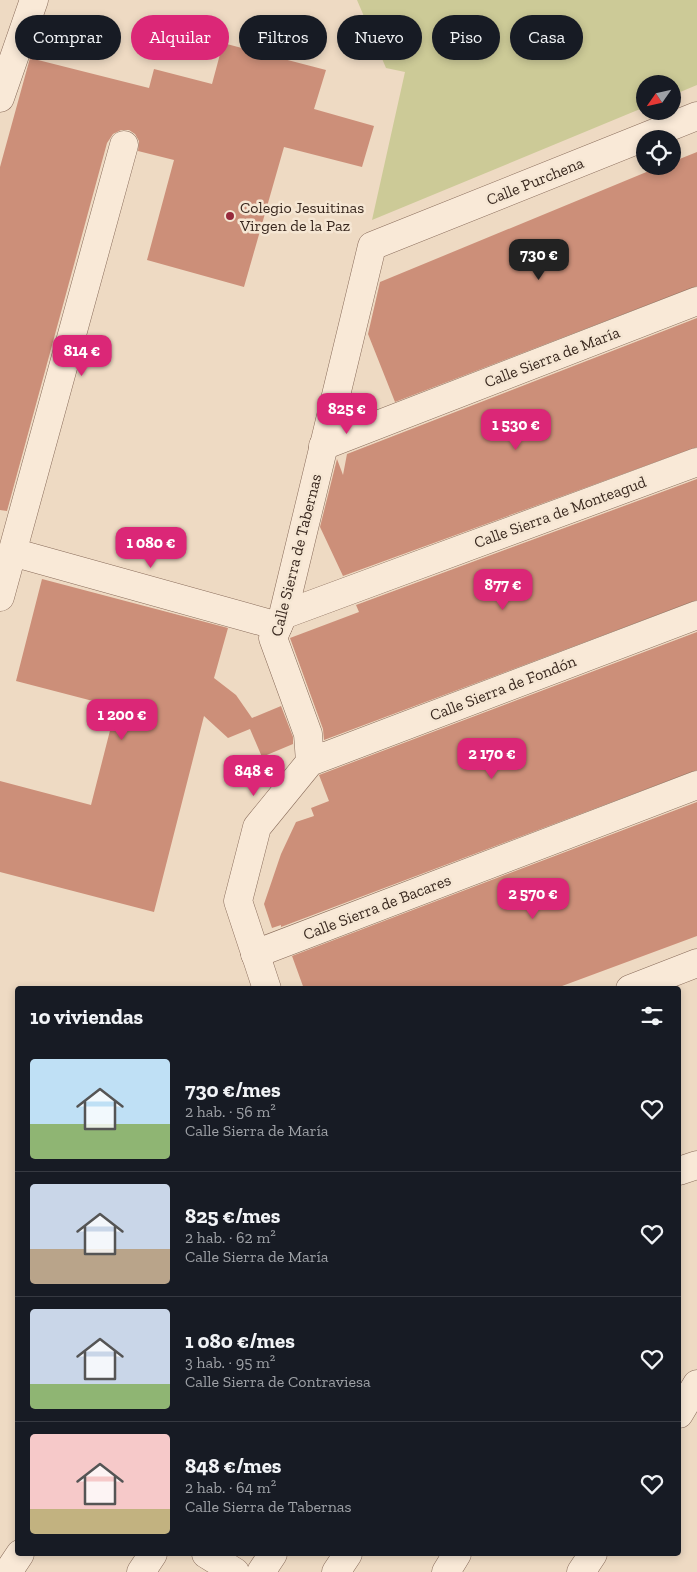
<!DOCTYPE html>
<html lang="es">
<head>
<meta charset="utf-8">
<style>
	body { margin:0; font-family:"Zilla Slab",serif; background:#242831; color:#f1f3f6; height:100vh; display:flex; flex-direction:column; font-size:19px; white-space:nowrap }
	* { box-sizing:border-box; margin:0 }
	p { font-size:16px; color:#9ea1a6 }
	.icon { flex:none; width:28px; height:28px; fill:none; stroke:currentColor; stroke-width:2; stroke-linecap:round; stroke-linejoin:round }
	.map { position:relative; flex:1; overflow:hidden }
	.panel { position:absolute; left:15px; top:986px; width:666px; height:570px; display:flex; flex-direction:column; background:#171b24; border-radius:5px; box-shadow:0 2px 8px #0003 }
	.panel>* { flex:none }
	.hud { position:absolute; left:15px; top:15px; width:668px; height:45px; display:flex; gap:10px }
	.needle { width:32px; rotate:236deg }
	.tools { position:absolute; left:636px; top:75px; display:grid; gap:10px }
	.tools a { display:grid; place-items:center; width:45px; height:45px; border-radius:50%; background:#171b24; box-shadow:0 2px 8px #0003; font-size:25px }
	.price { position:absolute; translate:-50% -42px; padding:0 11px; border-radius:10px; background:#db2777; color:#fff; font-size:16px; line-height:32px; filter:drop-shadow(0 1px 2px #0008) }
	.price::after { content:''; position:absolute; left:50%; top:30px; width:15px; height:11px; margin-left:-8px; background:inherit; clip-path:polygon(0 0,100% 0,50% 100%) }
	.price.selected { background:#222; color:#fff }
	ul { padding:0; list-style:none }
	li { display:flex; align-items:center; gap:15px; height:125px; padding:0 15px }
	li+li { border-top:1px solid #363941 }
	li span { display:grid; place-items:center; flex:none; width:140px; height:100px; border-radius:5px; color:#555 }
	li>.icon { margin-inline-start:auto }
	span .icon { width:60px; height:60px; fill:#fffc; stroke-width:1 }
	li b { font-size:21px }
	h2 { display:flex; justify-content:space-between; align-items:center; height:60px; padding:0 15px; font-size:21px }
	.tag { padding:0 18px; border-radius:22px; background:#171b24; box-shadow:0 2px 8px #0003; font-size:18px; line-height:45px }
	.tag.selected { background:#db2777; color:#fff }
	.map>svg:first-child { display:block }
	.green { fill:#ccca97 }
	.building { fill:#cc8f79 }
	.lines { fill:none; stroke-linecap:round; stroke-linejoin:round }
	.minor-casing { stroke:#886b5a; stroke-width:29 }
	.tertiary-casing { stroke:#886b5a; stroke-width:29 }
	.minor { stroke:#f9e9d7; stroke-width:28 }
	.tertiary { stroke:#f9e9d7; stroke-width:28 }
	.poi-dot { fill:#972a3c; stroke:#f5e6d3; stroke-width:2 }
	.labels { text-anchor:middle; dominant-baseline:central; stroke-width:5; stroke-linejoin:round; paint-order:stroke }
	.street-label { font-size:16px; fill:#38271e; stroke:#f5e6d3 }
	.poi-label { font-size:16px; fill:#38271e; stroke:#f5e6d3; text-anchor:start }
</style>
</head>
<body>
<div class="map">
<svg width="697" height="1572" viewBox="0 0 697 1572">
	<rect width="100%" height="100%" fill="#eedac3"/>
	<!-- green -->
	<path class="green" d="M357,0h340v85l-24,10 -1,-11h-27v23l-273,113 33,-148 -19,-4z"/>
	<!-- building -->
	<path class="building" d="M223,43l103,27 -12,39 60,17 -12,41 -78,-20 -40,140 -97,-27 27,-100 -36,-9 1,-10 -4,-7 -6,-4h-8l-8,4 -6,9 -100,368 -7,-1v-343l30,-109 119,30 5,-19 58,15z
		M697,152v134l-302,116 -27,-68 12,-52 281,-116h11v-4z
		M697,318v129l-354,129 -23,-49 17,-68 6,16 4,-21z
		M697,479v121l-373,140 -1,-11 -33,-91 69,-26 -3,-7z
		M42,579l186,49 -14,50 22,17 16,23 29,-12 12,31v7l-31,13 -12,-28 -22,9 -24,-22 -50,196 -154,-40v-91l91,24 25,-98 -100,-26z
		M697,632v138l-416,157v-2l-9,3 -8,-24 17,-50 15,-32 18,-6 -3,-8 18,-7 -10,-26z
		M697,802v134l-143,53h-250l-12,-33z"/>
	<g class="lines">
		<!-- minor casing -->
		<g class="minor-casing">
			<path id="minor" d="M323,446l374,-145
				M12,552l266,74
				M0,597l124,-452
				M255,954l442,-169
				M630,989l67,-26
				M679,1414l18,-30
				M206,1554l29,18
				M8,1572l12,-18
				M141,1572l12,-18
				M446,1572l11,-18
				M581,1572l12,-18"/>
		</g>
		<!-- tertiary casing -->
		<g class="tertiary-casing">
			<path id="tertiary" d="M0,98l34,-98
				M283,615l414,-153
				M310,762l387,-147
				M267,989l-29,-88 19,-74 53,-65 -2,-28 -35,-96 10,-23 89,-369 325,-130
				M679,1171l18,-6
				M261,1572l12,-18
				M336,1572l12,-18"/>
		</g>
		<!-- minor -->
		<use href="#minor" class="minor"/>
		<!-- tertiary -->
		<use href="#tertiary" class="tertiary"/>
	</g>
	<!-- markers -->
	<circle class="poi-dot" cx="230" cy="216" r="5"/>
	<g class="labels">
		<!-- street labels -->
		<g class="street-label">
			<text transform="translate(535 181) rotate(-22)">Calle Purchena</text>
			<text transform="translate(552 357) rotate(-21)">Calle Sierra de María</text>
			<text transform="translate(560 512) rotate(-20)">Calle Sierra de Monteagud</text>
			<text transform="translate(296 555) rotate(-76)">Calle Sierra de Tabernas</text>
			<text transform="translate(503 688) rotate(-21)">Calle Sierra de Fondón</text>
			<text transform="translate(377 907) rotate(-21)">Calle Sierra de Bacares</text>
		</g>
		<!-- poi labels -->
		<g class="poi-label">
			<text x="240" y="207">Colegio Jesuitinas<tspan x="240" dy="18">Virgen de la Paz</tspan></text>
		</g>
	</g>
</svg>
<div class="tools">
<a><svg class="needle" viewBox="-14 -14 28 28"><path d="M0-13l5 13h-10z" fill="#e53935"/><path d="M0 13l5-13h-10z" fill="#9ea1a6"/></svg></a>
<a><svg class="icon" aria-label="locate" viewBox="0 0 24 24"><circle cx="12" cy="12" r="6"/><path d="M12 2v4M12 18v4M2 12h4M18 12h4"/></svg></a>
</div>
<b class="price selected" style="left:539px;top:281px">730 €</b>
<b class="price" style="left:82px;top:377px">814 €</b>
<b class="price" style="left:347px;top:435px">825 €</b>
<b class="price" style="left:516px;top:451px">1 530 €</b>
<b class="price" style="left:151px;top:569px">1 080 €</b>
<b class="price" style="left:503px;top:611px">877 €</b>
<b class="price" style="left:122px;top:741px">1 200 €</b>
<b class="price" style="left:492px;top:780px">2 170 €</b>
<b class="price" style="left:254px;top:797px">848 €</b>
<b class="price" style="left:533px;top:920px">2 570 €</b>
<div class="hud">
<a class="tag">Comprar</a>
<a class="tag selected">Alquilar</a>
<a class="tag">Filtros</a>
<a class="tag">Nuevo</a>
<a class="tag">Piso</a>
<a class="tag">Casa</a>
</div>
<section class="panel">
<h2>10 viviendas<svg class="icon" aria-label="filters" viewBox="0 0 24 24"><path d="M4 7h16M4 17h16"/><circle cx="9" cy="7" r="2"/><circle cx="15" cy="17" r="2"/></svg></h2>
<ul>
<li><span style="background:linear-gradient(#bfe0f5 65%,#8fb573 0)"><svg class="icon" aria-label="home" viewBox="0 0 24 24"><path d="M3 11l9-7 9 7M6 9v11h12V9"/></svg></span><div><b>730 €/mes</b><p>2 hab. · 56 m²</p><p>Calle Sierra de María</p></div><svg class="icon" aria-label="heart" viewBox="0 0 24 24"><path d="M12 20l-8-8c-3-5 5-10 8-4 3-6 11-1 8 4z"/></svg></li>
<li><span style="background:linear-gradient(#c9d6e8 65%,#b9a48a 0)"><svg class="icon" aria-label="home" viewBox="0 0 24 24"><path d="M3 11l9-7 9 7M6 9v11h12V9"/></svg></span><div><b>825 €/mes</b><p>2 hab. · 62 m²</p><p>Calle Sierra de María</p></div><svg class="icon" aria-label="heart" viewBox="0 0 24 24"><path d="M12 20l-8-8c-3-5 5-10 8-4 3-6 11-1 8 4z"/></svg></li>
<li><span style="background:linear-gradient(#c9d6e8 75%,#8fb573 0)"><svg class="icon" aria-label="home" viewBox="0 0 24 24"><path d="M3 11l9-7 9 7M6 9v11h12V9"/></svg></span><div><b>1 080 €/mes</b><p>3 hab. · 95 m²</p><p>Calle Sierra de Contraviesa</p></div><svg class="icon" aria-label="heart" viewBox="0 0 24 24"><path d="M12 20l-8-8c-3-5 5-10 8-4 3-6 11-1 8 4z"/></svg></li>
<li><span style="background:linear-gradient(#f6c9c9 75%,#c2b280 0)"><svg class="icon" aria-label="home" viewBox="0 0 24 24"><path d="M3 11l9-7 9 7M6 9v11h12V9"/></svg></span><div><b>848 €/mes</b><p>2 hab. · 64 m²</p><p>Calle Sierra de Tabernas</p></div><svg class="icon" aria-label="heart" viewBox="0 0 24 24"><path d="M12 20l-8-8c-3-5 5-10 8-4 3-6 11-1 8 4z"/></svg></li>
</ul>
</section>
</div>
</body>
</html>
